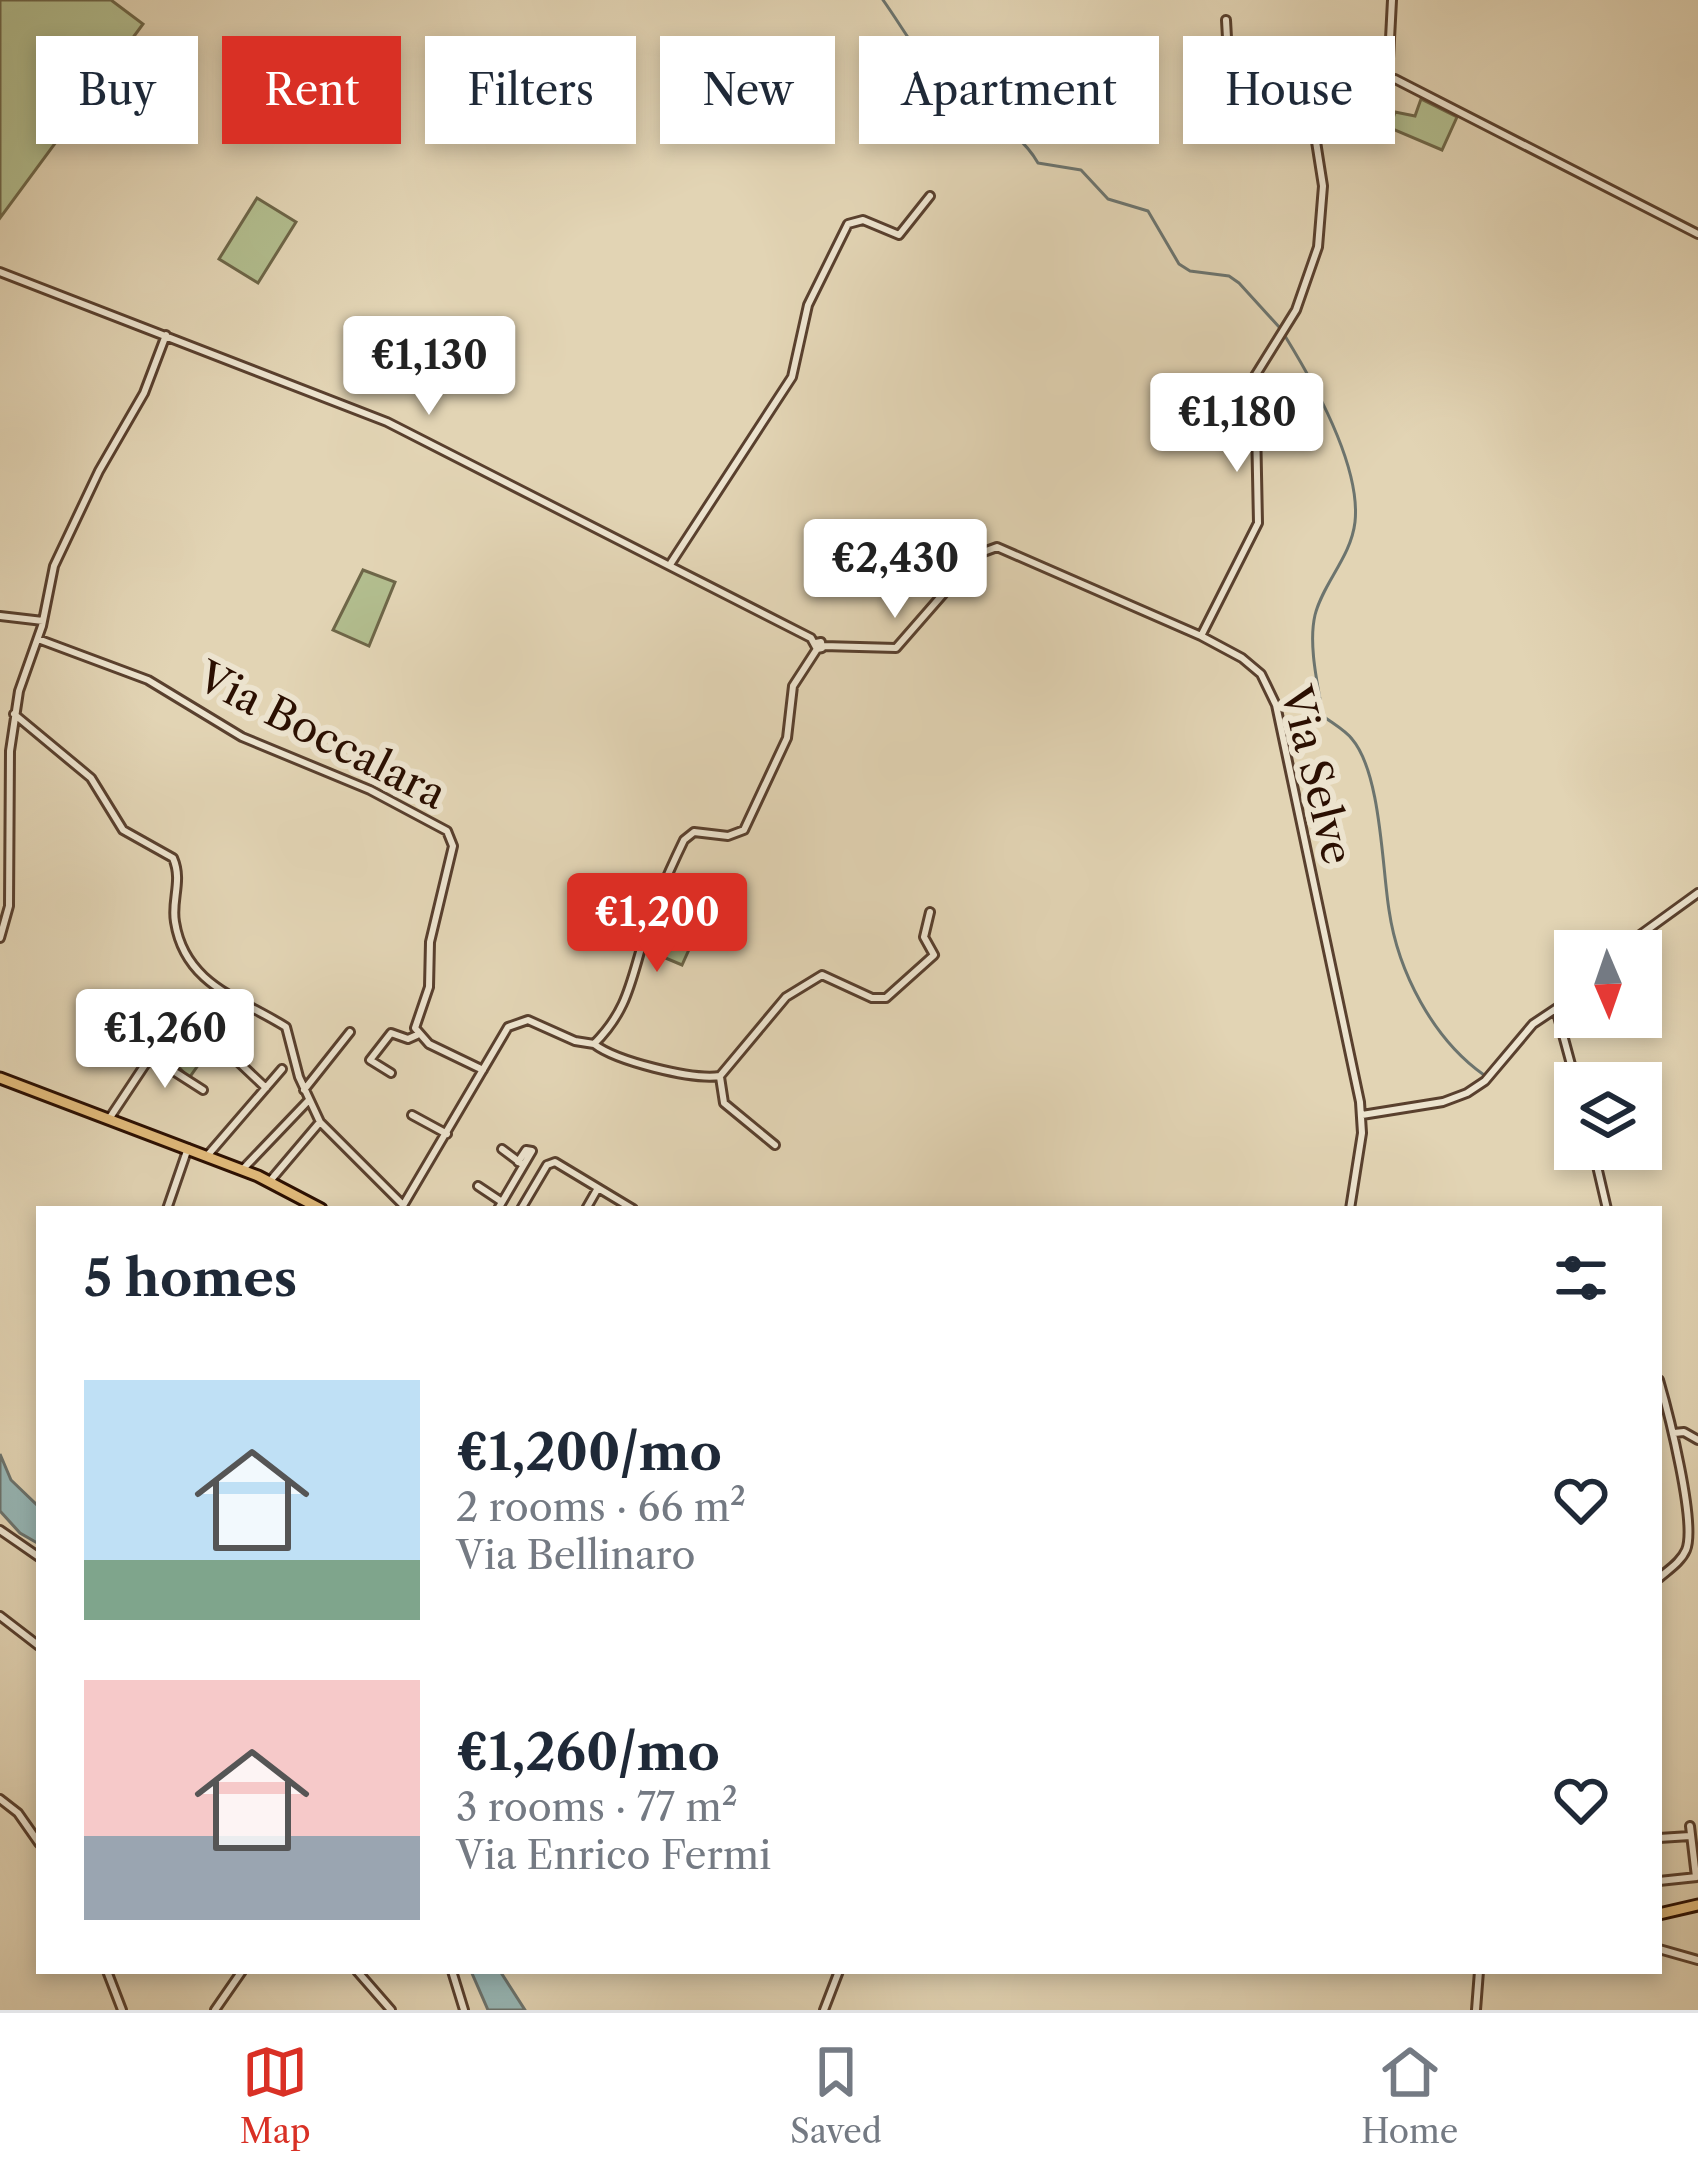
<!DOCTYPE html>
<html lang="en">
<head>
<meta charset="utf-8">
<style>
	body { margin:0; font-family:"Libre Caslon Text",serif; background:#f6f6f7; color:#1f2937; height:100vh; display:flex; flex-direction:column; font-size:45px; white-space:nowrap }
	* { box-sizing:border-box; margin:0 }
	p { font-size:39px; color:#747a83 }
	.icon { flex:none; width:66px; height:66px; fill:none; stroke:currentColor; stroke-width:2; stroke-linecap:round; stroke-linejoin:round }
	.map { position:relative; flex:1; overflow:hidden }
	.panel { position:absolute; left:36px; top:1206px; width:1626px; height:768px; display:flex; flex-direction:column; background:#fff; border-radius:0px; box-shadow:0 6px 18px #0003 }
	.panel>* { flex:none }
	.banner { position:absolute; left:36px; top:36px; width:1626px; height:108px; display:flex; gap:24px }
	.needle { width:78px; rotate:178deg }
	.controls { position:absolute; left:1554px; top:930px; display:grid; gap:24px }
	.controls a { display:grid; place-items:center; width:108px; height:108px; border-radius:0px; background:#fff; box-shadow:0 6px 18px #0003; font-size:60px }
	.price { position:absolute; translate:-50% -102px; padding:0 27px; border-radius:12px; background:#fff; color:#222; font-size:39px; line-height:78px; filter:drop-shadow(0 3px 6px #0008) }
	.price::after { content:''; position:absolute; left:50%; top:72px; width:36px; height:27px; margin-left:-18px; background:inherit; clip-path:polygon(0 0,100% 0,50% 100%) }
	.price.active { background:#d93025; color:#fff }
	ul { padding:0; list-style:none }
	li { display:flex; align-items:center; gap:36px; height:300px; padding:0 48px }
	li span { display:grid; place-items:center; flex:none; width:336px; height:240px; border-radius:0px; color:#555 }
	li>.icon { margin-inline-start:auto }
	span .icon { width:144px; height:144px; fill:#fffc; stroke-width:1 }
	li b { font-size:51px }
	h2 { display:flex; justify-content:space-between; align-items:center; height:144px; padding:0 48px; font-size:51px }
	.tag { padding:0 42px; border-radius:0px; background:#fff; box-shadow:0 6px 18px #0003; font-size:42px; line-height:108px }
	.tag.active { background:#d93025; color:#fff }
	.menu { display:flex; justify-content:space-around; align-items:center; height:168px; border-top:3px solid #e0e1e3; background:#fff; font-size:33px; color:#747a83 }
	.menu a { display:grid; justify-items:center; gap:6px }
	.menu .active { color:#d93025 }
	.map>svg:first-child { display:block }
	.green { fill:#b2bd8e; stroke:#6e6648; stroke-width:3 }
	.water { fill:#97b7b6; stroke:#6c746e; stroke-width:3 }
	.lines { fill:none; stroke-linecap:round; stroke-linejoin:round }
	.stream { stroke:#6c746e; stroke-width:3 }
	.minor-casing { stroke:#59402e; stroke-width:12 }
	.major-casing { stroke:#2b0f01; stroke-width:15 }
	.minor { stroke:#ece3ce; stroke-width:6 }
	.major { stroke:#e1ba7a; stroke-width:9 }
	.labels { text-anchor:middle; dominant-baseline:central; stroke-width:12; stroke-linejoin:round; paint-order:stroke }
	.street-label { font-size:42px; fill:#2b0f01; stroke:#ece3ce }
</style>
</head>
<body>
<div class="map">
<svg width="1698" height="2010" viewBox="0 0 1698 2010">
	<rect width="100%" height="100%" fill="#e2d4b4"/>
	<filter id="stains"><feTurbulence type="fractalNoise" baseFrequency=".00167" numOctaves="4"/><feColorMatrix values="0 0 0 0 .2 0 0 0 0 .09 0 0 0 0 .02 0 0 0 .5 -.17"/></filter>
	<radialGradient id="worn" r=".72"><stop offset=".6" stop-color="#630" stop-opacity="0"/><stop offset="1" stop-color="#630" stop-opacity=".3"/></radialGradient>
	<!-- green -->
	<path class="green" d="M0,0h111l32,24 -143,194z
		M1421,99l36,18 -15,33 -52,-22 5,-16 20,4z
		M257,198l39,24 -38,61 -39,-24z
		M363,570l32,12 -26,64 -36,-16z
		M669,910l31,15 -18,40 -33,-14 5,-22 7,-3z
		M184,1021l29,23 -24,34 -13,-14 7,-14 -17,-11z"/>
	<!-- water -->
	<path class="water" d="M0,1454l11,26 28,27v37l-19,-11 -20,-22z
		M471,1971h29l25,39h-37z"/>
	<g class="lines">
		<!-- stream -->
		<path class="stream" d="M883,0c22,31 40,65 68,92 30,30 64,31 87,71l43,7 27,29 40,12 31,53 11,7 39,5 10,7 41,45
			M1285,336c29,47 76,130 70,186 -4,35 -32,61 -40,93 -7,30 3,71 8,101 9,7 22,14 29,23 29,34 30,128 37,171 9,62 44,129 95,165"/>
		<!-- minor casing -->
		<g class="minor-casing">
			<path id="minor" d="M1226,20l2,36 8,10 75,13
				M1388,78l4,-78
				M0,272l387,150 424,216 6,11 5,-1 -1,-6 -5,1
				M671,563l121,-186 16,-72 40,-81 15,-4 36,15 31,-39
				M0,616l43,5
				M1201,636l57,-113 -3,-147 41,-66 22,-63 5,-61 -14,-89 3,-19 83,1 303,155
				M38,639l110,41 94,57 128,53 77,41 6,15 -23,96 -1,45 -14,41 14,16 54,26
				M823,646l73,2 82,-94 19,-7 204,89 41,22 19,16 15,31 84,397 2,31 -12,76
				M14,714l77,64 32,52 50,28c10,23 -2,42 2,64 10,63 65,76 111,105l13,50 21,45 83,83
				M0,938l9,-32 1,-155 9,-60 23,-65 12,-60 45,-95 45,-78 22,-58
				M1618,951l80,-58
				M1556,1009l20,74
				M192,1018l74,70
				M594,1044c22,17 97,36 126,32l66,-79 36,-22 50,23h14l48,-43 -10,-18 6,-25
				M150,1056l53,34
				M203,1060l49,-52
				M391,1073l-21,-13 21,-27 17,6 9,-4
				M720,1077l4,26 51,42
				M304,1090l46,-58
				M412,1115l35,19
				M1362,1115l81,-13 24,-9 18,-12 48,-57 42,-28
				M109,1119l51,-77
				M502,1149l20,15
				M1593,1149l14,60
				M207,1156l75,-87
				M547,1165l8,-3 78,47
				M243,1169l65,-68
				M270,1181l50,-59
				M478,1186l24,16
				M167,1209l21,-61
				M401,1209l107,-182 20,-7 47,21 19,3c32,-32 36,-59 48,-99 10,-36 26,-72 42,-105l10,-8 34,4 16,-6 43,-92 6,-52 24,-37
				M498,1209l34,-58 -6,-1 -8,12
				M521,1209l26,-44
				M586,1209l12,-21
				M1659,1380c9,31 38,144 27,170 -5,12 -18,20 -27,28
				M1674,1433l10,-1 14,8
				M0,1530l39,27
				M0,1616l39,30
				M0,1799l18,14 21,30
				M1690,1826l6,51
				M1659,1838l31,-2
				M1659,1881l38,-4
				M1659,1949l39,11
				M107,1971l15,39
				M357,1971l34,39
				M452,1971l12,39
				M215,2010l27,-39
				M824,2010l15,-39
				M1476,2010l3,-39"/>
		</g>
		<!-- major casing -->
		<g class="major-casing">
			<path id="major" d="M0,1078l258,98 63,33
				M1659,1914l39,-9"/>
		</g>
		<!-- minor -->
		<use href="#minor" class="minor"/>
		<!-- major -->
		<use href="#major" class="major"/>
	</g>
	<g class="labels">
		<!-- street labels -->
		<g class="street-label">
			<text transform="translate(322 735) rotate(27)">Via Boccalara</text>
			<text transform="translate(1317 775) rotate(76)">Via Selve</text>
		</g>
	</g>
	<rect width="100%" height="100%" filter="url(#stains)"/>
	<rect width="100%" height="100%" fill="url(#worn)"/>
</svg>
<div class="controls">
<a><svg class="needle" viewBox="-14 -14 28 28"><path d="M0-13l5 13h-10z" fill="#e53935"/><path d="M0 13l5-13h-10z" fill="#747a83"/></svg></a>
<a><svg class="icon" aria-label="layers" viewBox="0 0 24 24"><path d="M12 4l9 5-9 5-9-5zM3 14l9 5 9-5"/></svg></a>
</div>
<b class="price" style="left:429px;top:418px">€1,130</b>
<b class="price" style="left:1237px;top:475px">€1,180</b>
<b class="price" style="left:895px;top:621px">€2,430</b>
<b class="price active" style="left:657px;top:975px">€1,200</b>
<b class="price" style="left:165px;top:1091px">€1,260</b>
<div class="banner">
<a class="tag">Buy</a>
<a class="tag active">Rent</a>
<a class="tag">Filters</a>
<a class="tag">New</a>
<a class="tag">Apartment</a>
<a class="tag">House</a>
</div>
<section class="panel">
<h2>5 homes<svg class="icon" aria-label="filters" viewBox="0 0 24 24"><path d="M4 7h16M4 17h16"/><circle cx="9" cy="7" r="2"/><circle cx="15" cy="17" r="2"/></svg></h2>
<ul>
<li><span style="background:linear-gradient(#bfe0f5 75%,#7fa58c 0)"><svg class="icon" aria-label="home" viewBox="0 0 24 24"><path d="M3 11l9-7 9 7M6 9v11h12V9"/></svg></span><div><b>€1,200/mo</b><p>2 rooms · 66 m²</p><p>Via Bellinaro</p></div><svg class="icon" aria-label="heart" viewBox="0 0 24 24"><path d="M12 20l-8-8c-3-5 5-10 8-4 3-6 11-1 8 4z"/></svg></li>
<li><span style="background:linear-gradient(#f6c9c9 65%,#9aa5b1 0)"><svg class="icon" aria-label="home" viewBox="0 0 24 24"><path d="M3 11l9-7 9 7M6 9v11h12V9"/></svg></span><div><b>€1,260/mo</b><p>3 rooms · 77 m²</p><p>Via Enrico Fermi</p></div><svg class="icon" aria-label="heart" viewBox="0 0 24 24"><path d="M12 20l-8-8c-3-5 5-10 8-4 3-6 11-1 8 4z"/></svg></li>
</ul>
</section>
</div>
<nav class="menu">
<a class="active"><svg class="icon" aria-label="map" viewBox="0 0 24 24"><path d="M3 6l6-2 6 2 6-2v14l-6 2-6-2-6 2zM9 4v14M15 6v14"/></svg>Map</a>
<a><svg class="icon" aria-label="saved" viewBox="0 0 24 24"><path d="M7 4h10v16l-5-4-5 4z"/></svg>Saved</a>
<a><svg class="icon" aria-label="home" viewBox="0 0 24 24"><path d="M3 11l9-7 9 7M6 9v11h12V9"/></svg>Home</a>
</nav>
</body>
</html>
